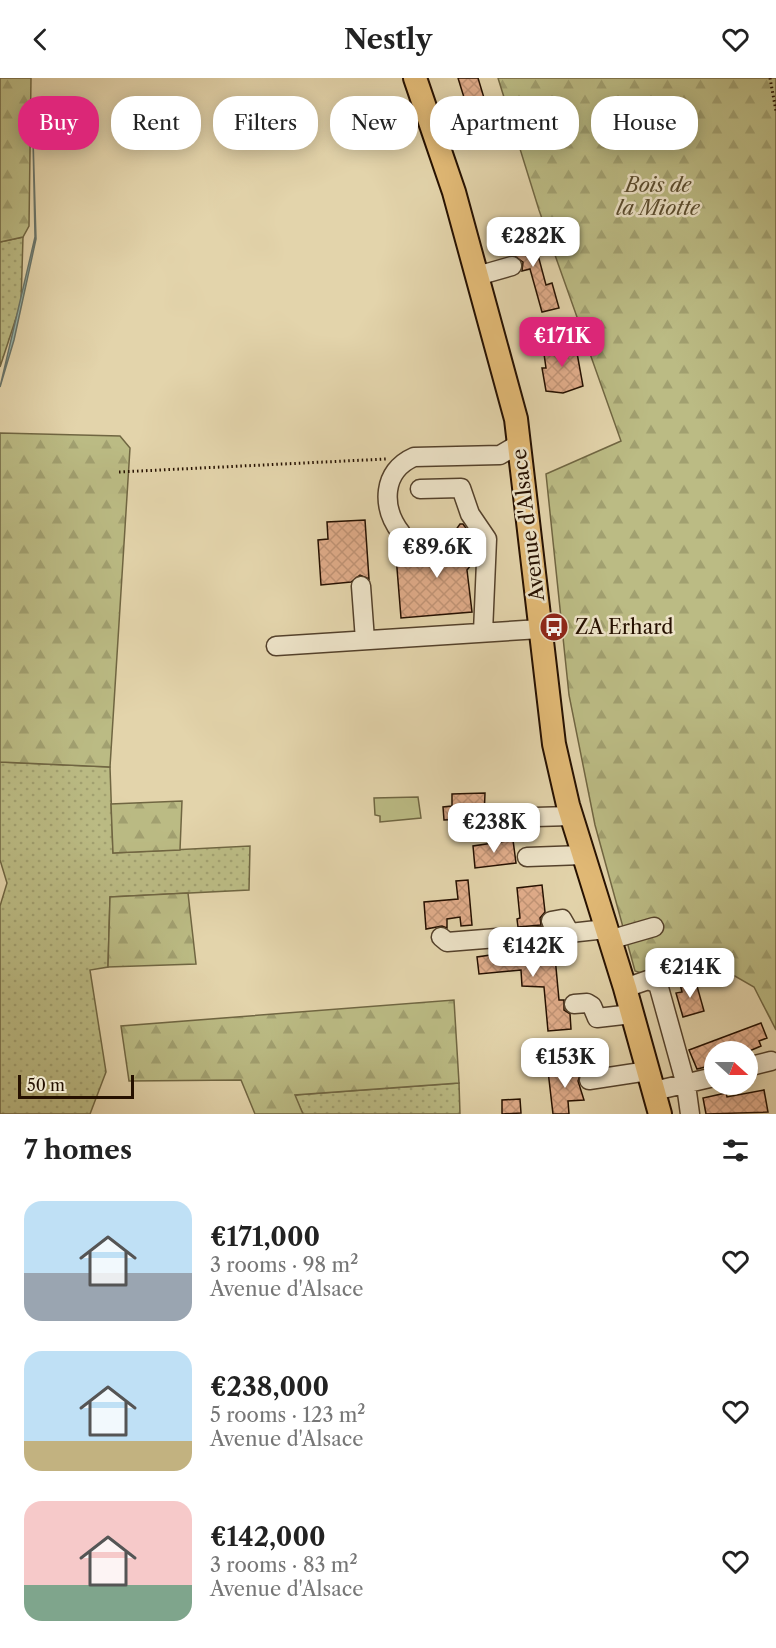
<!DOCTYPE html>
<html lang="en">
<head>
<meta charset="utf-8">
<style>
	body { margin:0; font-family:"Libre Caslon Text",serif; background:#f6f6f6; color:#222; height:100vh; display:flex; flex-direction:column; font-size:22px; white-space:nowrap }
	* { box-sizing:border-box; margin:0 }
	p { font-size:20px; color:#767676 }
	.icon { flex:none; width:33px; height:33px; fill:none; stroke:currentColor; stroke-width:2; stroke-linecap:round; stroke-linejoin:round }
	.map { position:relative; height:1036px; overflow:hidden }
	.drawer { display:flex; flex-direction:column; background:#fff; flex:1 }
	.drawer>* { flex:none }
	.hud { position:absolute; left:18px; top:18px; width:741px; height:54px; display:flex; gap:12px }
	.needle { width:39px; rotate:111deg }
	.controls { position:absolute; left:704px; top:963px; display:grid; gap:12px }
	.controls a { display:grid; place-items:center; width:54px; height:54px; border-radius:50%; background:#fff; box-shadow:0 3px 15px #0003; font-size:30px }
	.scale { position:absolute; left:18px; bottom:15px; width:116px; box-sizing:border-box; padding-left:6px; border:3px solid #251000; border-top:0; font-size:16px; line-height:21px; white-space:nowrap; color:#251000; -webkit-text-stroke:4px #ede3c8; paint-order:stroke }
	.price { position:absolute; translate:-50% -51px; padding:0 14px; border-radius:12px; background:#fff; color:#222; font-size:20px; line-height:39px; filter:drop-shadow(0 2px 3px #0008) }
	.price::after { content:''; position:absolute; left:50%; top:36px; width:18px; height:14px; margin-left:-9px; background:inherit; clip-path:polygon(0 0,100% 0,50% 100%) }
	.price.selected { background:#db2777; color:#fff }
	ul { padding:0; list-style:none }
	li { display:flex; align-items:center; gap:18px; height:150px; padding:0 24px }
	li span { display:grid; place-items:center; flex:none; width:168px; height:120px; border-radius:18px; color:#555 }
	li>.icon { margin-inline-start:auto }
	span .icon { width:72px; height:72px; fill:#fffc; stroke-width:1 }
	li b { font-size:26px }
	h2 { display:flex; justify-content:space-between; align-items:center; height:72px; padding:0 24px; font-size:26px }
	.pill { padding:0 21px; border-radius:24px; background:#fff; box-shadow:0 3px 15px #0003; font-size:21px; line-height:54px }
	.pill.selected { background:#db2777; color:#fff }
	header { display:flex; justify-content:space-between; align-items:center; height:78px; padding:0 24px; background:#fff; font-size:27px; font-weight:800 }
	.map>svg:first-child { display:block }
	.grass { fill:url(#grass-dots); stroke:#706642; stroke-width:1.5 }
	.forest { fill:url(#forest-firs); stroke:#706642; stroke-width:1.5 }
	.garden { fill:#bbbb84; stroke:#706642; stroke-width:1.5 }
	.water { fill:#96b7af; stroke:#697469; stroke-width:1.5 }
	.building { fill:url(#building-cross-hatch); stroke:#251000; stroke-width:1.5 }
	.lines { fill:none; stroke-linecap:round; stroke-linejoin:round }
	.minor-casing { stroke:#54412b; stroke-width:21 }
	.major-casing { stroke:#251000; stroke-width:26 }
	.path { stroke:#251000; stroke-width:3; stroke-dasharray:1.5 3; stroke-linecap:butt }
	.minor { stroke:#ede3c8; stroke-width:18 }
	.major { stroke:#e2ba76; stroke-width:22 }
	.labels { text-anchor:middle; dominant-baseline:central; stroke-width:5; stroke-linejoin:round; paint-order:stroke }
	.park-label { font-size:20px; font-style:italic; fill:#5a4c2e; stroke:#ede3c8 }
	.street-label { font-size:20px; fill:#251000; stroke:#ede3c8 }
	.poi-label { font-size:20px; fill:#251000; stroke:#ede3c8; text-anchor:start }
</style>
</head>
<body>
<header><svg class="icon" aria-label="back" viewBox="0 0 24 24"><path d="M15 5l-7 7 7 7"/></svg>Nestly<svg class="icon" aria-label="heart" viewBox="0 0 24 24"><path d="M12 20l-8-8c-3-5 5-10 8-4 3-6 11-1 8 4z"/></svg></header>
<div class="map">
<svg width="776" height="1036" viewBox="0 0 776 1036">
	<defs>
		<pattern id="grass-dots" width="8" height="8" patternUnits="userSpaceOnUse" patternTransform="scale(1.5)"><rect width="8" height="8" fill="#bbbb84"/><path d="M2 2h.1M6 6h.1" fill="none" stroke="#a1a070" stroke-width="1.8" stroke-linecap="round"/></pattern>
		<pattern id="forest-firs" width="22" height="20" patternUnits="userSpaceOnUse" patternTransform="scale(1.5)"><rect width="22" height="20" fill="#bbbb84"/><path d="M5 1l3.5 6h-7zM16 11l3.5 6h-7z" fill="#a1a070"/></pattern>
		<pattern id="building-cross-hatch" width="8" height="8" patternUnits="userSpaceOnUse" patternTransform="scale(1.5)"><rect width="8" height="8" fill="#e1ad8b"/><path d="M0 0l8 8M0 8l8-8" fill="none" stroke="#c19476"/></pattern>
	</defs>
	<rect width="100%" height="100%" fill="#e3d4ab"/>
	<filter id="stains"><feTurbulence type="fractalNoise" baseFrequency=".00333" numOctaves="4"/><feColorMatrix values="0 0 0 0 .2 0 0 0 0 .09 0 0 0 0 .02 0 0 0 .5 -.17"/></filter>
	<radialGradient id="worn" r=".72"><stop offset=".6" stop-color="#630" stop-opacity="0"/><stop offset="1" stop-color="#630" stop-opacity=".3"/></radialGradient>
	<!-- grass -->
	<path class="grass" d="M23,159l-2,66 -21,64v-125z
		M0,684l110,5 3,86 137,-7 -1,44 -139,7 -2,70 -18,3 16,102 -16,42h-90v-208l7,-23 -7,-23z
		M459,1005l1,31h-157l-9,-19z"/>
	<!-- forest -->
	<path class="forest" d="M0,0h31l-2,148 -6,11 -23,5z
		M498,0h278v952l-22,-43 -52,-30 -54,18 -13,-4 -40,-146 -26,-130 -23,-221 75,-33 -82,-231z
		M0,355l120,3 10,12 -20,319 -110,-5z
		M182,723l-2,49 -67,3 -2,-49z
		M188,815l8,71 -88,3 2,-70z
		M454,922l5,83 -164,12 8,19h-48l-14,-34 -112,1 -8,-55z"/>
	<!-- garden -->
	<path class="garden" d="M418,719l3,21 -41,4v-6l-5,-1 -1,-17z"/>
	<!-- water -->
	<path class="water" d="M33,60l3,101 -22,101 -14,47 35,-150z"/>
	<!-- building -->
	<path class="building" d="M458,0h20l19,63 -18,5z
		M531,151l15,56 6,-2 7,25 -17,4 -12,-43 -8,2 1,-9 -10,-7 -5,-20z
		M575,264l8,44 -20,7 -17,-2 -4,-23h4l-3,-21z
		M365,442l4,59 -9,-4 -9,7 -30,3 -3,-45 10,-1 -1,-17z
		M460,446h3l13,18 -1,18 -8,10 5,42 -71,6 -5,-62 52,-3v-12z
		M485,715l-1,25 -40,2 -1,-13 9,-1v-12z
		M513,762l3,23 -41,5 -2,-22z
		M468,802l4,45 -11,1 -1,-9 -13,2v9l-5,-2 -16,3 -2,-27 34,-3 -2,-18z
		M542,807l3,27 -5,6 1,7 -23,2 -1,-8 3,-1 -3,-30z
		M554,868l5,54h5v10l6,4 1,15 -23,2 -4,-44 -22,-1 -1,-16 -42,4 -2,-17z
		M695,901l9,32 -21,6 -7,-24 6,-1 -2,-8z
		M761,945l6,15 -8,3 2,5 -14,6h-33v13l-17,4 -8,-19z
		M583,989l-5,14 6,19 -16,1 1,13h-16l-5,-43z
		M764,1012l4,22 -62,2 -3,-16 23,-5 1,4z
		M520,1021l1,14 -19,1v-14z"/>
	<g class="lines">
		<!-- minor casing -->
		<g class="minor-casing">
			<path id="minor" d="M477,198l35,-10
				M420,411l41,-1 9,26 17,25 -4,93
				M401,455c-20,-26 -19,-62 13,-76l86,-2 19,-11
				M361,508l4,54
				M276,568l264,-17
				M495,740l76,-2
				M527,779l56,-2
				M551,843l11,-2 8,14
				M441,859l6,5 50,-4 9,2 100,-11
				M609,862l45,-13
				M625,910l23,-8 10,4 28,101 4,29
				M574,926l13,-1 5,3 5,12 35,-4
				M747,989l24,-6
				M589,1002l59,-9
				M654,1013l60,-14"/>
		</g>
		<!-- major casing -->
		<g class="major-casing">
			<path id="major" d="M415,0l39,114 62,227 38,325 14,61 57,183 35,126"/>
		</g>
		<!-- path -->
		<path class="path" d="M770,0l6,33
			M119,394l267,-13"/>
		<!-- minor -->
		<use href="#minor" class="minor"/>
		<!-- major -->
		<use href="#major" class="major"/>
	</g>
	<!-- icons -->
	<defs>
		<g id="bus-disc" transform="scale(1.5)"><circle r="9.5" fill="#8f2418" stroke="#ede3c8"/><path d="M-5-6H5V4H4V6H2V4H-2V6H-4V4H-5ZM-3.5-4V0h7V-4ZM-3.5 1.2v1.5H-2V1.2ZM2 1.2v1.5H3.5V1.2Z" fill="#fff"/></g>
	</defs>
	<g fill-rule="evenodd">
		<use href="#bus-disc" x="554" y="549"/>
	</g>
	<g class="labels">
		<!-- park labels -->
		<g class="park-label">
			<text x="658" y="107">Bois de<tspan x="658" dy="23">la Miotte</tspan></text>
		</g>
		<!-- street labels -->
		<g class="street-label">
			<text transform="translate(528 447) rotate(-97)">Avenue d'Alsace</text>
		</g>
		<!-- poi labels -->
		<g class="poi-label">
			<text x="575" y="549">ZA Erhard</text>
		</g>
	</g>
	<rect width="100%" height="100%" filter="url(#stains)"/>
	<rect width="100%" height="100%" fill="url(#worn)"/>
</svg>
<div class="controls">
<a><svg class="needle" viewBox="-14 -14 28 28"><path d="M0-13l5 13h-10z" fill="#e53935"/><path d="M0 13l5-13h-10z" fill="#767676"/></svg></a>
</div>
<div class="scale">50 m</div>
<b class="price" style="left:533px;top:190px">€282K</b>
<b class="price selected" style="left:562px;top:290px">€171K</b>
<b class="price" style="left:437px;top:501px">€89.6K</b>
<b class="price" style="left:494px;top:776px">€238K</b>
<b class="price" style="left:533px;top:900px">€142K</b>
<b class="price" style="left:690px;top:921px">€214K</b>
<b class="price" style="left:565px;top:1011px">€153K</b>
<div class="hud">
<a class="pill selected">Buy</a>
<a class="pill">Rent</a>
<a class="pill">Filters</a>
<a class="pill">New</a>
<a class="pill">Apartment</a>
<a class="pill">House</a>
</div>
</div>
<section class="drawer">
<h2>7 homes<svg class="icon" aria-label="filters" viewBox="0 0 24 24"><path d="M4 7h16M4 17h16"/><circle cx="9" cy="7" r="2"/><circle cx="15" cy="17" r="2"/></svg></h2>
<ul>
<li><span style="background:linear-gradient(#bfe0f5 60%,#9aa5b1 0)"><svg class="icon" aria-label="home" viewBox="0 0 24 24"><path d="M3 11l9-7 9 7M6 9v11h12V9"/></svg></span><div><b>€171,000</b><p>3 rooms · 98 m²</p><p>Avenue d'Alsace</p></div><svg class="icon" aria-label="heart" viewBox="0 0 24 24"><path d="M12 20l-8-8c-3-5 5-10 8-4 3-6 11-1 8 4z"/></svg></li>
<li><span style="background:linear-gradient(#bfe0f5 75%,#c2b280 0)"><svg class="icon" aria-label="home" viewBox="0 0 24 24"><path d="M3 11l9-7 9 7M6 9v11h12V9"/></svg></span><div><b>€238,000</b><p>5 rooms · 123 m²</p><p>Avenue d'Alsace</p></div><svg class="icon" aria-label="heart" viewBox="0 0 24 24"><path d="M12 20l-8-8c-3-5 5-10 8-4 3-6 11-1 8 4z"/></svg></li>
<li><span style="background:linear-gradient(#f6c9c9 70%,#7fa58c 0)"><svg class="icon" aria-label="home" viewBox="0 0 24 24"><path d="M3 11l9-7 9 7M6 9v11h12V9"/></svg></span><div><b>€142,000</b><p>3 rooms · 83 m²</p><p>Avenue d'Alsace</p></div><svg class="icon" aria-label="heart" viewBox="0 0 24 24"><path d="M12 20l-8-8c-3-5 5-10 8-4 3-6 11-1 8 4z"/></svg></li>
</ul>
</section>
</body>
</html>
